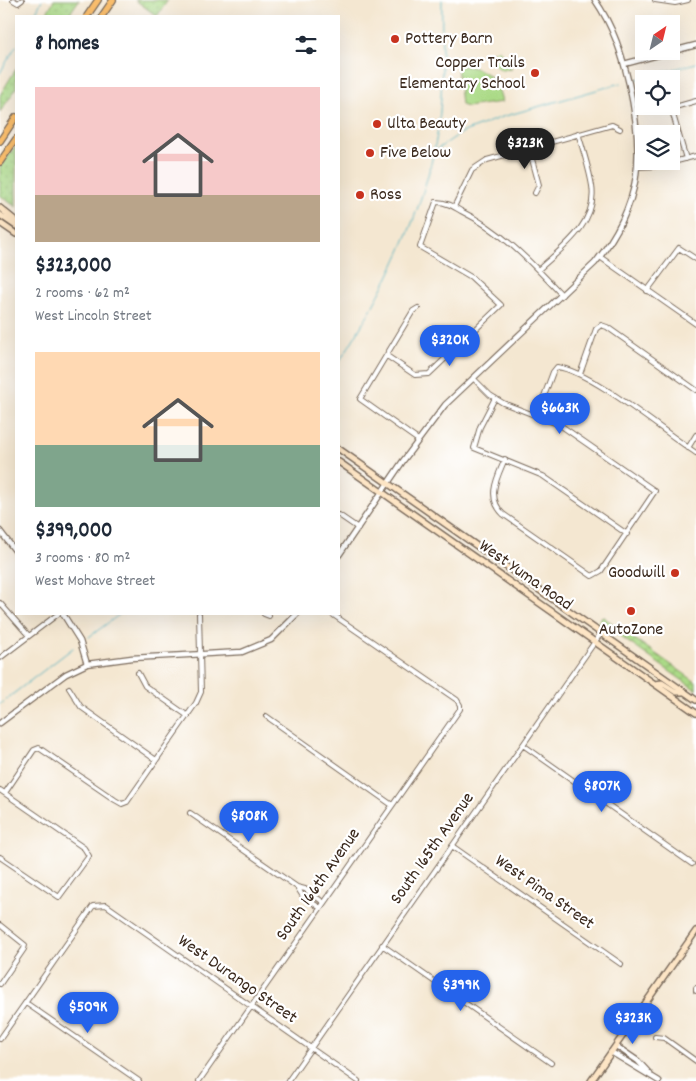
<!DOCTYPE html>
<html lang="en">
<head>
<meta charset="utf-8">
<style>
	body { margin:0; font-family:Dekko,sans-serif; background:#f6f6f7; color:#1f2937; height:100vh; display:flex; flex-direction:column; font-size:19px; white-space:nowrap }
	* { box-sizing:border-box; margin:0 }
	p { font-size:16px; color:#747a83 }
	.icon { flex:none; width:28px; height:28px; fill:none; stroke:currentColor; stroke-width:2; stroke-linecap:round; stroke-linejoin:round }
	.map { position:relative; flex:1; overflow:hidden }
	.panel { position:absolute; left:15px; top:15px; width:325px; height:600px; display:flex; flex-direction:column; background:#fff; border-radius:0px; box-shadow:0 5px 20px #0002 }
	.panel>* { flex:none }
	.needle { width:32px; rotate:35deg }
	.tools { position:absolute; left:635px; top:15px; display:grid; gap:10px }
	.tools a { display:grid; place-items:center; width:45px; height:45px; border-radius:0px; background:#fff; box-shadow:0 5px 20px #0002; font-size:25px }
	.price { position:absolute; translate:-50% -42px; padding:0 11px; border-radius:18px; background:#2563eb; color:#fff; font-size:16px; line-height:32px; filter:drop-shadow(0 1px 2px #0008) }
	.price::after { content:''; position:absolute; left:50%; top:30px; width:15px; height:11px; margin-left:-8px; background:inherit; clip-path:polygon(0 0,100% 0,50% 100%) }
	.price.active { background:#222; color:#fff }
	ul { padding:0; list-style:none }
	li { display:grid; align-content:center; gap:10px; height:265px; padding:0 20px }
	li span { display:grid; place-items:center; height:155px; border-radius:0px; color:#555 }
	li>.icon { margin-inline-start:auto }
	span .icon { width:90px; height:90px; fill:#fffc; stroke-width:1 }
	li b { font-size:21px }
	h2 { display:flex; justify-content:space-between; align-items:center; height:60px; padding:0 20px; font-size:21px }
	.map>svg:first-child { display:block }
	.grass { fill:url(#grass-dots); stroke:#738252 }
	.garden { fill:url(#garden-furrows); stroke:#738252 }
	.pitch { fill:#abda87; stroke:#738252 }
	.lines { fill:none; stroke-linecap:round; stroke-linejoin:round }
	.stream { stroke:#40adbe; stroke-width:1 }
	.minor-casing { stroke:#7c6c5d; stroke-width:6 }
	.tertiary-casing { stroke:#7c6c5d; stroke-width:7 }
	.secondary-casing { stroke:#7c6c5d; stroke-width:8 }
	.primary-casing { stroke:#7c6c5d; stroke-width:8 }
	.minor { stroke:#fff; stroke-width:4 }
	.tertiary { stroke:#fff; stroke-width:4.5 }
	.secondary { stroke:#fde5c5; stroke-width:5 }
	.primary { stroke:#fabe6d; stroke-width:5.5 }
	.poi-dot { fill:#c8321e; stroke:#fff; stroke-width:2 }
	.labels { text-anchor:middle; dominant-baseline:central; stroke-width:4.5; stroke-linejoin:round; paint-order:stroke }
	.poi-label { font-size:18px; fill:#3b2a1e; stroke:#fff; text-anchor:start }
	.street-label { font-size:18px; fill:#3b2a1e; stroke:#fff }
</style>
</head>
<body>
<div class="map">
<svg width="696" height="1081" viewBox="0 0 696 1081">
	<defs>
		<pattern id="grass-dots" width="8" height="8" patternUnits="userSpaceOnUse" patternTransform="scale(1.25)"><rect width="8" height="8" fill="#abda87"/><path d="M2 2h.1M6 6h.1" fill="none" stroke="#94bb74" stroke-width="1.8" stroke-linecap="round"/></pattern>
		<pattern id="garden-furrows" width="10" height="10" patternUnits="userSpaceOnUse" patternTransform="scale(1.25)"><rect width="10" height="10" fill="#abda87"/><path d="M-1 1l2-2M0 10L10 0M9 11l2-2" fill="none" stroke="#94bb74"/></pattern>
	</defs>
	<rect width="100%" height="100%" fill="#fff"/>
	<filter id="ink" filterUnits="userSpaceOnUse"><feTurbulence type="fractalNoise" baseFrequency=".02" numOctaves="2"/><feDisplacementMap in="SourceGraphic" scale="10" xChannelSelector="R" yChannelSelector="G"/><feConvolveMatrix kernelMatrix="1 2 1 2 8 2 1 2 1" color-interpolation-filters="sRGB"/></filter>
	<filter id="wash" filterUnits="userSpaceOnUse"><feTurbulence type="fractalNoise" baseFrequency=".0096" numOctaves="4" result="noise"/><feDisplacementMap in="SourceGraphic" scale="20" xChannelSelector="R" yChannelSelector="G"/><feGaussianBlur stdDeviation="1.12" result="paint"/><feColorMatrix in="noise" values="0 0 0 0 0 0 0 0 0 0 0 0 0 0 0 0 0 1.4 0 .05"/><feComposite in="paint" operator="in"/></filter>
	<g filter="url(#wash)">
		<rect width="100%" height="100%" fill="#f4e7d1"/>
		<!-- grass -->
		<path class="grass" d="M54,0h25l-11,16h-23z
			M135,0h33l-11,16z
			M498,50l9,8 5,11 -11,1 -11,-10v-7z
			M16,69v20l-16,23v-17z
			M16,145v62l-16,-12v-28z"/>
		<!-- garden -->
		<path class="garden" d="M602,616l94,66v8l-82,-58 -17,-8z"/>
		<!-- pitch -->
		<path class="pitch" d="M457,66c25,-1 41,12 45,36l-35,5 -6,-2z"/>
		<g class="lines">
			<!-- stream -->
			<path class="stream" d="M34,16l8,-16
				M0,73l16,-27
				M635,80l61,-17
				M433,152l28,-19 41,-16 119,-34
				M339,362c45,-69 86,-150 99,-233 6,-42 3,-86 4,-129
				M89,637l31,-23
				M0,704l73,-56"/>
		</g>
	</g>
	<g filter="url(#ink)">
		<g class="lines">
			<!-- minor casing -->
			<g class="minor-casing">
				<path id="minor" d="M13,0l5,3 4,-3
					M655,0l20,3 13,-3
					M529,148l10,37 -4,8
					M686,159l-14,-48 3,-4 21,-6
					M638,167l20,-1 38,-10
					M454,207l18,-37 15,-10 125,-35 8,4
					M600,257l96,67
					M538,270c24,-22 60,-47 54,-84 -3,-18 -9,-36 -14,-53
					M647,291l32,-43 17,11
					M418,308l-5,3 -53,88 58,41
					M387,356l28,19 14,-1 72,-69 -30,-28 -51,-30 16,-45c10,0 17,4 25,9 41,20 70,51 101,84
					M580,374l16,-45 5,-4 6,2 89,63
					M473,378l17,17 13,8 57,22 95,66 -54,80 -9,5 -89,-62c-17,-17 -6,-36 2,-55
					M495,398l-15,29 -6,21 69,28 84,58
					M537,415l16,-43 4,-5c34,4 107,65 139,86
					M688,448l8,-13
					M339,515l19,13
					M0,603l29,33
					M264,614l5,2
					M0,658l58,-44
					M138,673l7,13 43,30
					M69,688l12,19 75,53
					M266,716l126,89
					M523,745l169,119
					M0,790l84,58 5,8 -30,41 -59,-40
					M5,793l29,-43 5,-2 76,52 7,4 5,-2 69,-99 5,-11 -2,-78
					M190,813l107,74 5,8 18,13
					M452,846l169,118
					M297,887l8,2 18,13
					M0,925l25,20 -1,4 -24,35
					M382,945l169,118
					M696,988v3
					M26,1003l113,78
					M655,1037l9,1 32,23
					M0,1039l93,-133 13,-1 252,176
					M199,1081l261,-372v-4l-3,-5 -125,-86
					M288,1081l313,-448"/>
			</g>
			<!-- tertiary casing -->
			<g class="tertiary-casing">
				<path id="tertiary" d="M624,64l72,-19
					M0,531l16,21
					M339,555l64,-94 42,-56 150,-142c47,-59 50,-107 34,-179 -7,-30 -16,-58 -34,-84
					M63,614l17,27 7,23
					M0,723l66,-49 21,-10 45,-6 110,-6 29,-12 26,-26
					M616,1046l22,15 12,13
					M611,1052l48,29"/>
			</g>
			<!-- secondary casing -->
			<g class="secondary-casing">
				<path id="secondary" d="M0,208l16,13
					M0,215l16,11
					M0,223l16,11
					M339,449l357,251
					M339,462l357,251
					M655,684l7,-1 14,9h9
					M591,1081l105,-150"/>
			</g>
			<!-- primary casing -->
			<g class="primary-casing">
				<path id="primary" d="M87,16l11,-16
					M102,16l11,-16
					M0,141l16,-24
					M0,162l16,-23"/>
			</g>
			<!-- minor -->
			<use href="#minor" class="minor"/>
			<!-- tertiary -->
			<use href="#tertiary" class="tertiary"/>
			<!-- secondary -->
			<use href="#secondary" class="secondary"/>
			<!-- primary -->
			<use href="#primary" class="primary"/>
		</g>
	</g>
	<!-- markers -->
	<g class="poi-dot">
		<circle cx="395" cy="39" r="5"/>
		<circle cx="535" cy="73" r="5"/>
		<circle cx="377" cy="124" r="5"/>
		<circle cx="370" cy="153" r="5"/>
		<circle cx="360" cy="195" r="5"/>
		<circle cx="675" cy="573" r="5"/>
		<circle cx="631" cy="611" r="5"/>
	</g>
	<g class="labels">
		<!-- poi labels -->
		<g class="poi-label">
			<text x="405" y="39">Pottery Barn</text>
			<text x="525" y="63" text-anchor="end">Copper Trails<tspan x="525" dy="21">Elementary School</tspan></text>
			<text x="387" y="124">Ulta Beauty</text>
			<text x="380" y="153">Five Below</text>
			<text x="370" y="195">Ross</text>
			<text x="665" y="573" text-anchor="end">Goodwill</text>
			<text x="631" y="630" text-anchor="middle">AutoZone</text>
		</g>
		<!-- street labels -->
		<g class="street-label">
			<text transform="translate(525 576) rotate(35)">West Yuma Road</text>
			<text transform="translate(433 849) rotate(-55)">South 165th Avenue</text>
			<text transform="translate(319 885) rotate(-55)">South 166th Avenue</text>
			<text transform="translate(544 893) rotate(35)">West Pima Street</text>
			<text transform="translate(237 980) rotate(35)">West Durango Street</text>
		</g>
	</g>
</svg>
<div class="tools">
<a><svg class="needle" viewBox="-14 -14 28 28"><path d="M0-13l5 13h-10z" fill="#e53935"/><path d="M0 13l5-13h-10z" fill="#747a83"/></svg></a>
<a><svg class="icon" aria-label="locate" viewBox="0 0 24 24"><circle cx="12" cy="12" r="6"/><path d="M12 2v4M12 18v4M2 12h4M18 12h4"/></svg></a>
<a><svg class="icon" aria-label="layers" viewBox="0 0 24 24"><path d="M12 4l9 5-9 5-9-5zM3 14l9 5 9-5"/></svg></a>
</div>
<b class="price active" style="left:525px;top:170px">$323K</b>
<b class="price" style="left:450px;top:367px">$320K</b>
<b class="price" style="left:560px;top:435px">$663K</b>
<b class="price" style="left:602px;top:813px">$807K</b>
<b class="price" style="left:249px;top:843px">$808K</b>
<b class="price" style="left:461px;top:1012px">$399K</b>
<b class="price" style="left:88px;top:1034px">$509K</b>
<b class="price" style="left:633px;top:1045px">$323K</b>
<section class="panel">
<h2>8 homes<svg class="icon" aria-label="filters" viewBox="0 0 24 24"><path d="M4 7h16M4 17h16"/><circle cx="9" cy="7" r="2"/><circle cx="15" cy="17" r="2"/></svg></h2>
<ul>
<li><span style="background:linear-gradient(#f6c9c9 70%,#b9a48a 0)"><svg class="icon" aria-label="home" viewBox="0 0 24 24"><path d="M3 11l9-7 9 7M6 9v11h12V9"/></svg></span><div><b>$323,000</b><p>2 rooms · 62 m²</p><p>West Lincoln Street</p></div></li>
<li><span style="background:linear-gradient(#ffd9b3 60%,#7fa58c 0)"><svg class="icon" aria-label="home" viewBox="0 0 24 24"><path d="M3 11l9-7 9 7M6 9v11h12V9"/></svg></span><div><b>$399,000</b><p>3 rooms · 80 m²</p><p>West Mohave Street</p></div></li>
</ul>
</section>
</div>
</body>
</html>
